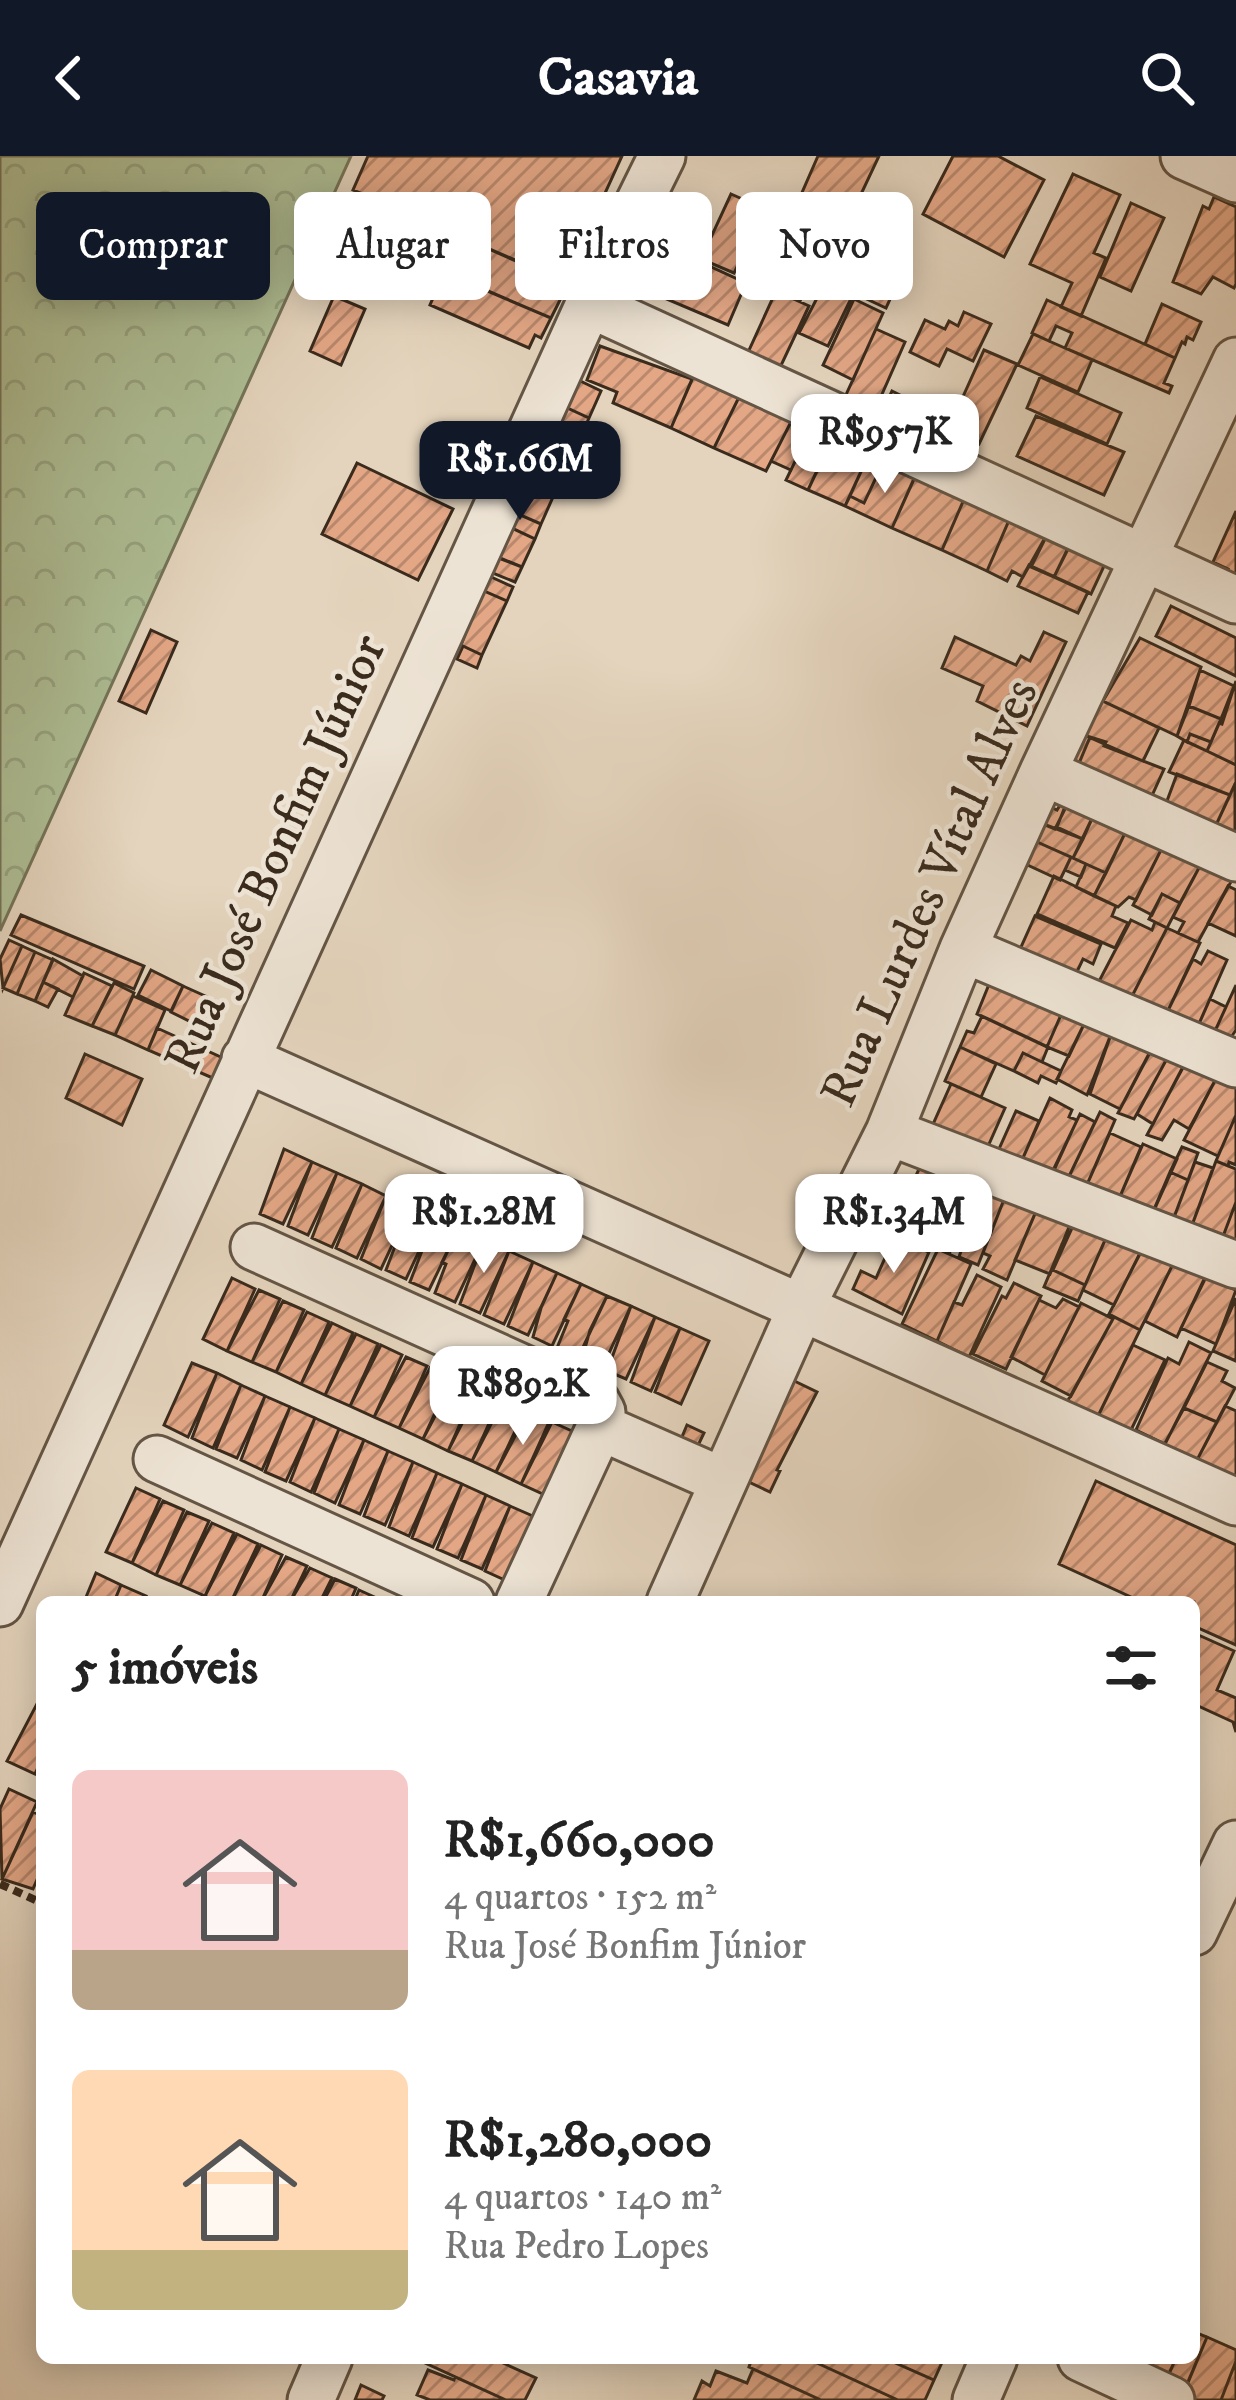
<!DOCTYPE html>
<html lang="pt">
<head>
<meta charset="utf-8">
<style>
	body { margin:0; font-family:"IM FELL DW Pica",serif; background:#f2f2f2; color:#222; height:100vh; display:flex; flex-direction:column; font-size:45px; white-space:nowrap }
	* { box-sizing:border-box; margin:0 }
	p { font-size:39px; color:#767676 }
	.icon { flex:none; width:66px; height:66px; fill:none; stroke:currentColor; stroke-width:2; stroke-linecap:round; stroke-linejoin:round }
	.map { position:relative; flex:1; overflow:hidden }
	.drawer { position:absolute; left:36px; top:1440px; width:1164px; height:768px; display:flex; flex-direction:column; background:#fff; border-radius:18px; box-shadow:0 6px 30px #0003 }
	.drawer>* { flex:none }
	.hud { position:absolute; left:36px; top:36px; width:1164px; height:108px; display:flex; gap:24px }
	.price { position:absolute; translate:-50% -102px; padding:0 27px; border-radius:24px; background:#fff; color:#222; font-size:39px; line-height:78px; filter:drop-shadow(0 3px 6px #0008) }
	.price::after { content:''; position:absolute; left:50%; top:72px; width:36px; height:27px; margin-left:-18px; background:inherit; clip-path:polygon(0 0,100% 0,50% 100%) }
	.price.current { background:#111827; color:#fff }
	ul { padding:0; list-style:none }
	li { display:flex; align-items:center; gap:36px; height:300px; padding:0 36px }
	li span { display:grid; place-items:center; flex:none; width:336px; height:240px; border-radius:18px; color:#555 }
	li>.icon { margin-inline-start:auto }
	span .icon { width:144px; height:144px; fill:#fffc; stroke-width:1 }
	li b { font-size:51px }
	h2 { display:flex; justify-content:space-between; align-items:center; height:144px; padding:0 36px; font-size:51px }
	.tag { padding:0 42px; border-radius:18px; background:#fff; box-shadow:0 6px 30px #0003; font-size:42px; line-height:108px }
	.tag.current { background:#111827; color:#fff }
	header { display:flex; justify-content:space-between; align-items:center; height:156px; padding:0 36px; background:#111827; color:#fff; font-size:54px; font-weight:800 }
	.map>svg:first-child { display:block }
	.forest { fill:url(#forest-crowns); stroke:#747459; stroke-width:3 }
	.building { fill:url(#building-hatch); stroke:#3a2b1d; stroke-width:3 }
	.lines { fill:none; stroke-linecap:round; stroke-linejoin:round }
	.minor-casing { stroke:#645545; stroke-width:51 }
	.path { stroke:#3a2b1d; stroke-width:8; stroke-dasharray:9 6; stroke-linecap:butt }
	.minor { stroke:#ede3d4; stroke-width:45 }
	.labels { text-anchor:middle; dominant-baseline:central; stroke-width:9; stroke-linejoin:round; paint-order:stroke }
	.street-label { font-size:51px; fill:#3a2b1d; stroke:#ede3d4 }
</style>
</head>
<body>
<header><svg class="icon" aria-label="back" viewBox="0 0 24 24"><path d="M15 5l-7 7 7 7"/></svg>Casavia<svg class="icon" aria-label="search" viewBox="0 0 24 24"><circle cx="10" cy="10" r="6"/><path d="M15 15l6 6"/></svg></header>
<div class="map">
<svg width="1236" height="2244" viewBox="0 0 1236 2244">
	<defs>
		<pattern id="forest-crowns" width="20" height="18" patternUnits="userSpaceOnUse" patternTransform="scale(3)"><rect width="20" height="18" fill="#aebe95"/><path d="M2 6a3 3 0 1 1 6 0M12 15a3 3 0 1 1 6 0" fill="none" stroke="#96a380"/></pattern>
		<pattern id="building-hatch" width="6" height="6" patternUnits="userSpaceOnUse" patternTransform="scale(3)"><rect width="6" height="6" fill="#e3a786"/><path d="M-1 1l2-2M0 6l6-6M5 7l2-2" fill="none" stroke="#b9886d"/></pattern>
	</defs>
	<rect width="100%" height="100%" fill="#e4d4bd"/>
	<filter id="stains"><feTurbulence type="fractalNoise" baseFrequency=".00167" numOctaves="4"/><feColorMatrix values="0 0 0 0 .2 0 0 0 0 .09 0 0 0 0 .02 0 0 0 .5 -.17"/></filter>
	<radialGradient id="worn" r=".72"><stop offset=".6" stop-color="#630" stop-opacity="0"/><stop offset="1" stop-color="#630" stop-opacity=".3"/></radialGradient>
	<!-- forest -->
	<path class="forest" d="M0,0h351l-351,775z"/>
	<!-- building -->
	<path class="building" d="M368,0h254l-48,105 -6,-3 -9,21 -206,-89z
		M818,0h61l-33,70 -49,-22z
		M953,0h45l46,24 -40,77 -81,-43z
		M1073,18l47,21 -26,58 12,5 -25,58 -20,-9 11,-24 -42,-19z
		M731,38l99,44 -30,63 -28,-13 9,-17 -37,-18 -10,20 -33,-14z
		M1214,41l22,10v77l-2,4 -21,-11 -12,17 -28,-12 30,-76 6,3z
		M1131,47l33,15 -33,73 -31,-14z
		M336,70l21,8 -15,32 -20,-9z
		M877,87l32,15 -23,50 -32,-15z
		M482,90l86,38 -17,34 -85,-36z
		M670,92l76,35 -18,42 -78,-33z
		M833,111l27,13 -32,66 -29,-13z
		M444,116l107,46 -10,20 -6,-3 -6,13 -99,-43z
		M776,135l33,15 -32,68 -32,-15z
		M334,140l31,13 -24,56 -31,-14z
		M854,143l29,14 -30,67 -30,-15z
		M1047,144l128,58 -11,25 8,3 -3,7 -104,-45 7,-15 -16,-7 -7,15 -17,-8z
		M1162,148l39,18 -8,18 -6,-3 -2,7 -3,-2 -7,16 -30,-14z
		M964,156l27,12 -18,37 -26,-12 -8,17 -29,-14 15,-32 20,9 4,-8 9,5z
		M876,173l29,13 -30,68 -30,-13z
		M1033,178l59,26 -14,32 -60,-27z
		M600,190l92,33 -21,49 -58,-25 4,-11 -30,-12z
		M984,194l33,14 -38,80 -31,-14z
		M695,217l47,18 -28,57 -43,-20z
		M572,221l29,14 -12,27 -30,-14z
		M1040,221l81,36 -14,31 -80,-36z
		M742,235l52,25 -28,55 -52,-23z
		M892,235l40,20 -13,28 -41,-18z
		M563,250l26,12 -16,36 -26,-12z
		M794,260l18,9 -21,45 -20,-9z
		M1036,260l88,36 -20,43 -87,-39z
		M808,279l21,10 -21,45 -22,-10z
		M834,279l36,17 -25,54 -37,-16z
		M547,286l26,12 -12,25 -26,-12z
		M870,296l15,7 -21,44 -14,-7z
		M524,306l37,17 -20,45 -37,-16z
		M357,307l96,46 -35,71 -96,-46z
		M883,307l32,14 -23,51 -47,-22 5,-10 14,7z
		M916,318l49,23 -23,53 -50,-22z
		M965,341l45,21 -23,53 -45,-21z
		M504,352l37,16 -6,15 -36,-17z
		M1236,355v76l-13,-7 5,-11 -15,-7z
		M1010,362l36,18 -23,41 -11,-6 -5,10 -20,-10z
		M499,366l36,17 -13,28 -34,-14z
		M1047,379l22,11 -15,31 -23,-10z
		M1069,391l36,17 -14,30 -37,-17z
		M496,401l26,10 -7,15 -25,-10z
		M1029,409l59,27 -10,21 -60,-27z
		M489,420l24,11 -6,14 -25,-11z
		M482,434l25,11 -25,54 -21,-10z
		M1171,450l65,32v38l-80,-40z
		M151,474l26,12 -31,71 -27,-12z
		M1044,476l22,10 -39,84 -50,-25 6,-15 -41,-18 13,-31 61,28 5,-9 9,5z
		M1140,482l61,29 -24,69 -74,-35z
		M463,490l19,9 -5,13 -20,-9z
		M1200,514l34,16 -13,33 -32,-13z
		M1236,525v84l-29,-14 12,-28 3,1z
		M1092,540l67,32 -16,33 -68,-30z
		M1189,550l32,13 -10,23 -21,-8 -3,8 -10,-6z
		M1075,575l15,6 -18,43 -17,-7z
		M1190,578l21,8 -4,9 -20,-9z
		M1090,581l16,5 -2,4 60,23 -19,42 -73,-31z
		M1184,584l52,25v17l-6,13 -61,-23z
		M1177,618l53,21 -20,43 -49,-21z
		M1235,628v46l1,18 -26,-10z
		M1062,646l3,7 -10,20 -22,-9 9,-17 15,7z
		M1066,648l28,10 -11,25 -26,-12z
		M1094,658l33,15 -21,44 -33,-15z
		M1033,664l50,19 -10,19 -49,-22z
		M1127,673l36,17 -27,54 -7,-3 -11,10 -24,-11z
		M1030,683l41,18 -11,23 -41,-19z
		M1163,690l38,18 -21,39 -18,-9 -10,21 -19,-10z
		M1071,701l15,7 -5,13 -16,-7z
		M1086,708l20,9 -12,23 -18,-9z
		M1201,708l31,16 -34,62 -20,-9 6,-11 -11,-5z
		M1054,720l62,30 -4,10 16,7 -13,25 -78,-34z
		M1228,730l8,4v46l-28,-13z
		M1162,738l18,9 -13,25 -18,-9z
		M21,759l123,51 -10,23 -123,-54z
		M1035,760l66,28 -8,20 -10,-5 -10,21 -56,-24z
		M1131,764l21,10 3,-8 12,6 -39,76 -33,-15z
		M1167,772l33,15 -37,78 -35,-17z
		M9,784l13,6 -19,42 -3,-29z
		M22,790l13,6 -18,42 -14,-6z
		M1208,795l19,9 -33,75 -31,-14 30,-62 8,5z
		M35,796l18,8 -18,41 -18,-7z
		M53,803l30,17 -10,21 -30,-15z
		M151,814l32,16 -12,25 -33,-16z
		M84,817l28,13 -20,40 -27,-11z
		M992,821l72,31 -17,39 -70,-33z
		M43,826l15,7 -10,18 -13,-6z
		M114,827l20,10 -19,42 -23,-9z
		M1236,829v45l-12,17 -14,-5z
		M183,830l31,14 -13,27 -30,-15z
		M133,840l32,14 -17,40 -33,-15z
		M1210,843l16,8 -16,35 -16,-7z
		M1064,852l23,10 -18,38 -22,-9z
		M982,860l66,31 -6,15 -19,-9 -9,18 -54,-24 7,-16 7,2z
		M1087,862l26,11 -26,66 -30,-16z
		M157,872l68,31 -10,20 -67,-29z
		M1113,873l40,17 -33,63 -30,-15z
		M1154,889l16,8 -36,66 -16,-6z
		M960,891l36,17 -15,33 -36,-16z
		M1023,897l38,18 -5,12 -15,-7 -3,7 -24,-12z
		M1170,897l16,8 -33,63 -16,-10z
		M85,898l57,25 -20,46 -56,-27z
		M1187,904l31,15 -29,54 -15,-9 -12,20 -15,-5z
		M1218,919l18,9v31l-18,41 -34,-16z
		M951,928l54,24 -24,54 -55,-22z
		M1050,942l22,12 -3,7 8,3 -27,59 -4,-11 -23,-10z
		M1016,955l23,10 -24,55 -24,-9z
		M1100,956l15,8 -33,76 -19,-7z
		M1080,958l15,8 -32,67 -16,-6z
		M1236,959v50l-7,-3 -1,4 -12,-5z
		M1110,977l31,14 -26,61 -33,-12z
		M1143,988l34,15 -26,58 -36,-9z
		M1182,991l16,6 -10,27 -18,-8z
		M284,993l28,13 -29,62 -23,-10z
		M1216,1005l20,8v33l-17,45 -31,-11z
		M312,1006l25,11 -29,62 -20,-9z
		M1195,1006l18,6 -25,68 -18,-8z
		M920,1011l47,17 -6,15 -47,-19z
		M1170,1016l18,8 -18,48 -21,-7z
		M337,1017l25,11 -30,63 -20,-9z
		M912,1024l49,19 -15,39 -13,-4 5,-13 -36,-14z
		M362,1028l24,12 -29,62 -21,-10z
		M967,1028l38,13 -27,68 -19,-8 2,-6 -9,-4 -3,7 -7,-3z
		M386,1040l24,11 -29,62 -20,-10z
		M1005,1041l32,12 -30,71 -24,-11 7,-13 -7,-3z
		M1236,1046v51l-17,-6z
		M410,1051l25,10 -29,62 -20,-9z
		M1037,1053l34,13 -21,52 -35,-14z
		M435,1061l24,11 -30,62 -19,-8z
		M1073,1070l32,14 -20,45 -32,-15z
		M459,1072l25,12 -29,62 -20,-9 11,-29 -4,-2z
		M1107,1080l34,15 -27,54 -31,-15z
		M894,1082l35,14 -27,62 -49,-25 8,-18 15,7z
		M484,1084l25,11 -29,62 -20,-9z
		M1062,1088l-9,26 32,15 -7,16 -34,-14z
		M1143,1092l32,12 -35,70 -31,-16z
		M938,1093l33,15 -34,77 -35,-17z
		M509,1095l24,11 -29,62 -20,-9z
		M1175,1104l32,13 -30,64 -32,-16z
		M533,1106l24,11 -29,62 -20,-9z
		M557,1117l24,11 -29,62 -19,-9 8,-29z
		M977,1119l24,12 -32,70 -32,-16 17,-39 8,3z
		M1206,1121l30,13 -20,54 -35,-16z
		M232,1122l23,11 -28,62 -24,-12z
		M1014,1127l27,13 -35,73 -33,-15 29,-58 4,2z
		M581,1128l26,12 -29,62 -21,-10 11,-27 -4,-2z
		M259,1134l21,9 -28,63 -25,-11z
		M607,1140l24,10 -29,62 -20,-9 8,-29z
		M1236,1142v63l-23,-10z
		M1063,1143l16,8 -34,68 -34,-18 28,-57 17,8z
		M283,1145l21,9 -28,62 -24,-10z
		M1081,1147l32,16 -42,77 -29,-15z
		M631,1150l24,11 -29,62 -19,-8z
		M307,1156l22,10 -28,62 -25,-12z
		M655,1161l25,11 -29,63 -20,-9z
		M1114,1161l26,13 -42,86 -31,-14z
		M332,1167l21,10 -28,62 -24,-11z
		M680,1172l29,13 -28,63 -26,-12z
		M356,1178l22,10 -28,62 -25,-11z
		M1189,1186l22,11 -46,91 -29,-14 32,-72 11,6z
		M381,1189l21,10 -28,62 -24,-11z
		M1133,1189l32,15 -34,70 -33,-14z
		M406,1201l21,9 -28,62 -25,-11z
		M1207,1206l20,9 -5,10 13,7 -18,34 -33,-14z
		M192,1207l25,10 -29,64 -24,-12z
		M430,1212l22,9 -29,62 -24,-11z
		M217,1217l24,12 -28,63 -21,-10z
		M784,1220l33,16 -40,78 3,1 -10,21 -34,-16z
		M455,1222l21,10 -28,63 -25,-12z
		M241,1229l24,11 -28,62 -21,-9z
		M479,1234l21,9 -28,62 -24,-10z
		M265,1240l25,11 -28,63 -21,-10z
		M503,1245l22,9 -29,62 -24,-11z
		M1225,1250l11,5v66l-39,-17z
		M290,1251l25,11 -29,63 -21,-9z
		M1184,1252l33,14 -20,38 -33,-15z
		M528,1256l21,10 -28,62 -25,-12z
		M315,1262l24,11 -28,63 -21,-10z
		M552,1266l22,10 -29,63 -24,-11z
		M687,1269l17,8 -12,25 -16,-7z
		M339,1273l25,11 -29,63 -21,-10z
		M364,1284l24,11 -28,63 -21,-9z
		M388,1295l25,11 -28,63 -21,-9z
		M413,1306l24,11 -28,63 -20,-9z
		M437,1317l25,11 -29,63 -21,-9z
		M1096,1325l140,64v100l-42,-19v-24h-52l-83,-38z
		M462,1328l24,11 -28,63 -21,-9z
		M136,1332l24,11 -28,64 -26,-11z
		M486,1339l24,11 -28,63 -21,-9z
		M163,1345l21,9 -28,65 -24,-12z
		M510,1350l25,11 -28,64 -22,-10z
		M187,1356l22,9 -29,64 -24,-10z
		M212,1367l22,10 -29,63 -25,-11z
		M237,1378l21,10 -27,58h-13l-13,-6z
		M261,1389l21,10 -21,47h-30z
		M286,1401l21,9 -17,36h-29z
		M310,1412l22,10 -12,24h-30z
		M96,1417l25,12 -7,17h-30z
		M335,1423l21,9 -6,14h-27z
		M121,1429l25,11 -3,6h-29z
		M359,1434l24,11v1h-29z
		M1194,1477l40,18 -17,39 19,8v34l-3,-10 -39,-18z
		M39,1544l3,59 -7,15 -28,-13z
		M9,1633l28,13 -35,77 -2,-70z
		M33,1656l9,4v52l-9,21 -31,-10z
		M1194,2176l13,5 -20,47 -19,-8 8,-18h18z
		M1207,2181l29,13v11l-15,39h-31l-8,-3z
		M425,2202h67l44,20 -11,22h-19l-83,-38z
		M752,2202h54l92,42h-77l-72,-33z
		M806,2202h78l50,22 -9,20h-27z
		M884,2202h60l-10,22z
		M1137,2202h39l-14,32 -33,-16z
		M1236,2205v39h-15z
		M753,2213l68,31h-127l8,-19 8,5 6,-15 31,12z
		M428,2214l26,10 1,-3 51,23h-76l-13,-5z
		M361,2229l23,11 -2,4h-27z"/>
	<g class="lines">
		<!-- minor casing -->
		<g class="minor-casing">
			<path id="minor" d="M1184,0l52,23
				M589,148l647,296
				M1043,616l193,86
				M963,793l273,115
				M245,903l991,443
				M889,976l347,133
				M254,1091l342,154 6,11 -2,15 -81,175
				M600,1271l123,54
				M157,1303l314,143
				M670,1446l131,-294 88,-176 74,-183 80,-177 193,-411
				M0,1447l589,-1299 73,-148
				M1194,1776l42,-88
				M1081,2202l90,42
				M311,2244l18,-42
				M976,2244l18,-42"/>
		</g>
		<!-- path -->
		<path class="path" d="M0,1728l42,19"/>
		<!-- minor -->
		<use href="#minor" class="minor"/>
	</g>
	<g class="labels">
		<!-- street labels -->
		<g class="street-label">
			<text transform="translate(276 698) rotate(-66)">Rua José Bonfim Júnior</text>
			<text transform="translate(930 737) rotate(-66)">Rua Lurdes Vítal Alves</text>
		</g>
	</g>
	<rect width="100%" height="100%" filter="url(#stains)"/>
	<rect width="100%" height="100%" fill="url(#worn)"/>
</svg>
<b class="price" style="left:885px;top:340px">R$957K</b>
<b class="price current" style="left:520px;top:367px">R$1.66M</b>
<b class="price" style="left:484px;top:1120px">R$1.28M</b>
<b class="price" style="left:894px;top:1120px">R$1.34M</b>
<b class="price" style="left:523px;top:1292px">R$892K</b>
<div class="hud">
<a class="tag current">Comprar</a>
<a class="tag">Alugar</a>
<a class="tag">Filtros</a>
<a class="tag">Novo</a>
</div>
<section class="drawer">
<h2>5 imóveis<svg class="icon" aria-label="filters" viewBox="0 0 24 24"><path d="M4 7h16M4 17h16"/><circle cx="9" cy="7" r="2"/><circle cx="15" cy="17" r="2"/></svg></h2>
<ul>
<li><span style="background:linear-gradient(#f6c9c9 75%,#b9a48a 0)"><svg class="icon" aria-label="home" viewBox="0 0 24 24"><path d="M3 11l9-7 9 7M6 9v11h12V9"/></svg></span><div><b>R$1,660,000</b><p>4 quartos · 152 m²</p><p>Rua José Bonfim Júnior</p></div></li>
<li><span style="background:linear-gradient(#ffd9b3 75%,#c2b280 0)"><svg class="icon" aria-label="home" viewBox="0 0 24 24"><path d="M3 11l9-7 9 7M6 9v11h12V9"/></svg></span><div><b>R$1,280,000</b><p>4 quartos · 140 m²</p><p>Rua Pedro Lopes</p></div></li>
</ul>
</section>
</div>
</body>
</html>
